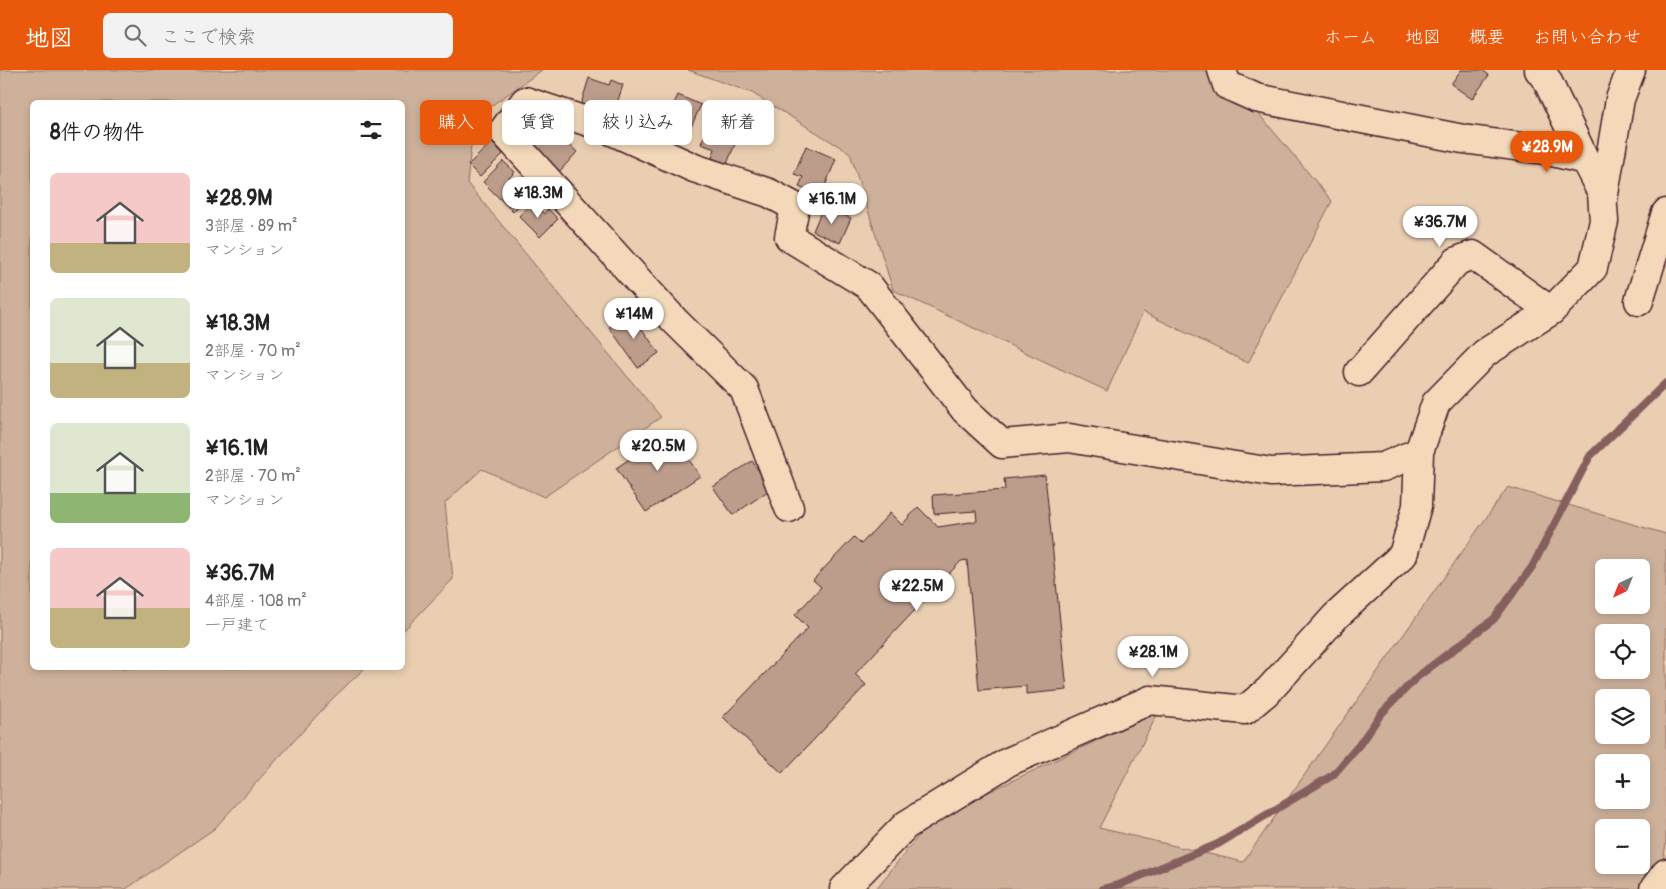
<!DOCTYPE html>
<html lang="ja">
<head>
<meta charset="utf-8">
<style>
	body { margin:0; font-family:Pangolin,"Klee One",sans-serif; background:#f2f2f2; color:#222; height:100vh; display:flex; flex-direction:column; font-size:19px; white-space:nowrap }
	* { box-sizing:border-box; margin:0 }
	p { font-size:16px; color:#767676 }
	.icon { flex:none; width:28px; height:28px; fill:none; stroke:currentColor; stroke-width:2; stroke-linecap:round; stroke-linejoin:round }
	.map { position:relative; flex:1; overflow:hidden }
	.details { position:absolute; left:30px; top:30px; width:375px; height:570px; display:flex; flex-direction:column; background:#fff; border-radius:8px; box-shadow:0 2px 8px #0003 }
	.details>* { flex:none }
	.hud { position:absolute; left:420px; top:30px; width:475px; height:45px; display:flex; gap:10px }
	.needle { width:32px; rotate:223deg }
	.buttons { position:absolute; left:1595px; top:489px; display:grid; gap:10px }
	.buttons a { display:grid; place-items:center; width:55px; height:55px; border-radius:8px; background:#fff; box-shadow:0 2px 8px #0003; font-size:25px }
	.price { position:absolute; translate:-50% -42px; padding:0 11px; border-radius:18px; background:#fff; color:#222; font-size:16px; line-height:32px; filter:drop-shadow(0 1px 2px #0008) }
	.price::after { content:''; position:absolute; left:50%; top:30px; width:15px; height:11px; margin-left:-8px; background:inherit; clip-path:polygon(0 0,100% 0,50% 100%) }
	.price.current { background:#ea580c; color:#fff }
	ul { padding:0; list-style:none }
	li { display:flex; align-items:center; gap:15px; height:125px; padding:0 20px }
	li span { display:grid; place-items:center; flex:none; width:140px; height:100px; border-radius:8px; color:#555 }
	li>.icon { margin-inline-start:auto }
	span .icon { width:60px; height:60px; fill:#fffc; stroke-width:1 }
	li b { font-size:21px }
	h2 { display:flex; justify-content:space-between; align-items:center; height:60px; padding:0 20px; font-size:21px }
	.chip { padding:0 18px; border-radius:8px; background:#fff; box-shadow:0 2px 8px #0003; font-size:18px; line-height:45px }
	.chip.current { background:#ea580c; color:#fff }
	header { display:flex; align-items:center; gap:30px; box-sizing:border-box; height:70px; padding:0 25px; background:#ea580c; color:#fff }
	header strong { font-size:24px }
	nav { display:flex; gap:28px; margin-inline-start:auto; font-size:18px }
	.search { width:350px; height:45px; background:#f2f2f2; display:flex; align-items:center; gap:12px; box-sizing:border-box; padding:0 18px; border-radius:8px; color:#767676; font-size:19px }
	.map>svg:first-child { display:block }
	.green { fill:#ceb19b; stroke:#8c6863; fill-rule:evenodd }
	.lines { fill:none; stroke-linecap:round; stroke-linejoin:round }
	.stream { stroke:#855f5d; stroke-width:8 }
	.building { fill:#bc9d8c; stroke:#4a1f2b }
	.minor-casing { stroke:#4a1f2b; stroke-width:31 }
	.minor { stroke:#f3d9ba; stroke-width:28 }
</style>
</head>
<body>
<header>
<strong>地図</strong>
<div class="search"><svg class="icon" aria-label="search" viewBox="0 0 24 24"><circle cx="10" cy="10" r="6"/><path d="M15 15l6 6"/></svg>ここで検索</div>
<nav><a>ホーム</a><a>地図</a><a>概要</a><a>お問い合わせ</a></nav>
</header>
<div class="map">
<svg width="1666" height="819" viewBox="0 0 1666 819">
	<rect width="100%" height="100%" fill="#e9ceb1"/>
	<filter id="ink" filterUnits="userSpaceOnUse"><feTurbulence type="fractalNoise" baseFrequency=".02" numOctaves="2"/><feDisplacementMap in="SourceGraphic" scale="10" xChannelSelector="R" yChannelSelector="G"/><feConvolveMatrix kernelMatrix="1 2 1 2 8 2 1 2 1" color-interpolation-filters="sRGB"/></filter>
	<g filter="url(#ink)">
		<!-- green -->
		<path class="green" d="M0,0h542l-68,48 -7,65 194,234 -117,80 -62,-28 -37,34 8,76 -50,52 -1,-529h-370v566h333l-34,32 -117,129 -88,60h-126z
			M688,0h534l110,131 -84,162 -105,-51 -36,79 -214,-101 -43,-137 -98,-60z
			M1508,417l158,47v310l-8,45h-782l48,-60 56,-33 179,-85 -60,117 144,34zM1604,498h37v37h-37zM1604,562h37v38h-37zM1604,628h37v37h-37zM1604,692h37v38h-37zM1604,758h37v37h-37z"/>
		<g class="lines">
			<!-- stream -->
			<path class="stream" d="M1102,819l19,-5 97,-40 115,-69 26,-30 22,-31 36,-37 77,-58 38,-52 58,-111 76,-73"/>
		</g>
		<!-- building -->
		<path class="building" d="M1461,0h21l7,5 -17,24 -21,-15z
			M589,8l20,7 2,-5 12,5 -10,30 -32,-11z
			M678,25l23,10 -11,24 -23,-10z
			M712,45l30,11 -15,38 -15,-6 3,-9 -14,-5z
			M538,54l11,10 4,-5 24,23 -18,20 -36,-33z
			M492,72l11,12 -23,23 -12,-12z
			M806,76l30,13 -15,37 -22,-9 4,-10 -9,-3z
			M503,91l12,11 -6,6 19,18 -15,16 -30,-30z
			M532,132l12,12 4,-5 10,10 -18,18 -21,-21z
			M823,137l28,11 -11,25 -27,-12z
			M630,242l29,41 -21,15 -29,-41z
			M670,362l30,44 -54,36 -30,-44z
			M752,391l19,28 -38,26 -20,-28z
			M1045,405l22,215 -41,4v-8l-47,4 -12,-130 -6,1 -106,113 11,11 -84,88 -59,-56 85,-89 -13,-13 26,-28 -8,-7 41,-43 7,7 29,-31 12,12 16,-18 20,20 39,-6 -1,-10 -42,3 -1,-19 72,-5 -1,-11z"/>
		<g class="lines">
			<!-- minor casing -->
			<g class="minor-casing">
				<path id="minor" d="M1539,0l8,10 38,80
					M1603,130l17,-101 11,-29
					M1639,231l27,-88
					M1359,302l98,-111 16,-6 78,56
					M789,438l-45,-119 -70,-69 -171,-189 22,-30 76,25 93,42 75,25 26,14 -6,30 80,49 96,124 37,34 67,-6 202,34 112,-5 36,-15
					M844,819l62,-64 102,-63 142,-62 95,10 24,-20 67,-74 67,-61 14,-49 2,-54 17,-49 49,-50 66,-42 42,-43 11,-47 -2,-28 -17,-33 -41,-10 -81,-11 -207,-41 -29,-13 -5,-15
					M1654,819l12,-16"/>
			</g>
			<!-- minor -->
			<use href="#minor" class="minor"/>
		</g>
	</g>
</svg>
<div class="buttons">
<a><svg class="needle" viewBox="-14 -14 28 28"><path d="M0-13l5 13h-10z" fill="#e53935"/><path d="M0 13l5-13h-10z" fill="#767676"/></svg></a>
<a><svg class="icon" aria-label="locate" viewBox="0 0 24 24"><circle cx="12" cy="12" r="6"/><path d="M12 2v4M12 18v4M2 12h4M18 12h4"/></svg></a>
<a><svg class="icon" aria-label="layers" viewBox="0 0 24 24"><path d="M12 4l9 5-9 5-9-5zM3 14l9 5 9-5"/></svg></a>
<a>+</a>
<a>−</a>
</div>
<b class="price current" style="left:1547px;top:103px">¥28.9M</b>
<b class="price" style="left:538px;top:149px">¥18.3M</b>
<b class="price" style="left:832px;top:155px">¥16.1M</b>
<b class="price" style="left:1440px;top:178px">¥36.7M</b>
<b class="price" style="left:634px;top:270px">¥14M</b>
<b class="price" style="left:658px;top:402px">¥20.5M</b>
<b class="price" style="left:917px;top:542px">¥22.5M</b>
<b class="price" style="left:1153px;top:608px">¥28.1M</b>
<div class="hud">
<a class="chip current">購入</a>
<a class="chip">賃貸</a>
<a class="chip">絞り込み</a>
<a class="chip">新着</a>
</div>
<section class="details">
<h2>8件の物件<svg class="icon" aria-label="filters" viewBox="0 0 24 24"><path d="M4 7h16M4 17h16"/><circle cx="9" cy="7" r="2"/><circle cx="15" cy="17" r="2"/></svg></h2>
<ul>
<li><span style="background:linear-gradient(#f6c9c9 70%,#c2b280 0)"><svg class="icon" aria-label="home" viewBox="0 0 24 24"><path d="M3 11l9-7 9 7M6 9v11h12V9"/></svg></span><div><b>¥28.9M</b><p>3部屋 · 89 m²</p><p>マンション</p></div></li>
<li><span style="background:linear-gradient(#dfe7d0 65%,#c2b280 0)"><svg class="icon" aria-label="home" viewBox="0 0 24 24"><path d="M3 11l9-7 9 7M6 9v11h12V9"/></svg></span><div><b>¥18.3M</b><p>2部屋 · 70 m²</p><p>マンション</p></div></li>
<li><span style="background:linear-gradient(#dfe7d0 70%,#8fb573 0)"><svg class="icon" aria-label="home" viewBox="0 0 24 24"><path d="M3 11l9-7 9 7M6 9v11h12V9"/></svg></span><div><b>¥16.1M</b><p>2部屋 · 70 m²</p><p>マンション</p></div></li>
<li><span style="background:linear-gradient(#f6c9c9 60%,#c2b280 0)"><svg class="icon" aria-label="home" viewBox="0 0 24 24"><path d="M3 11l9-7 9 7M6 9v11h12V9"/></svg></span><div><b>¥36.7M</b><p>4部屋 · 108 m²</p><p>一戸建て</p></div></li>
</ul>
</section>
</div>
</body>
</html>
